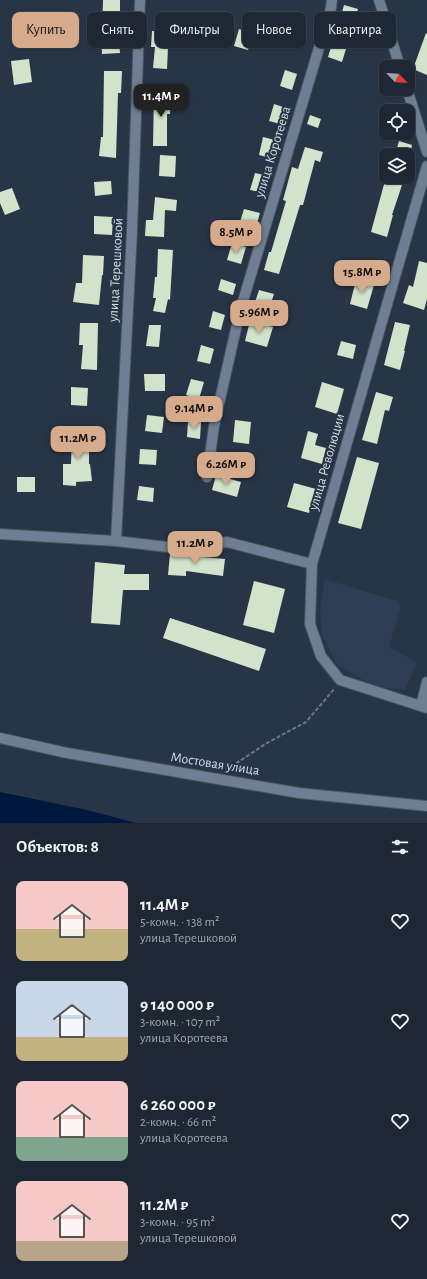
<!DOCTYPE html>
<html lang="ru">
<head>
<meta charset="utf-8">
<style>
	body { margin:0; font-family:"Alegreya Sans",sans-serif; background:#2b3440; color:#f1f3f6; height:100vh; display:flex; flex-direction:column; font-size:15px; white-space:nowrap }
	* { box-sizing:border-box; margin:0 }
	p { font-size:13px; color:#a1a6ac }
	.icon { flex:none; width:22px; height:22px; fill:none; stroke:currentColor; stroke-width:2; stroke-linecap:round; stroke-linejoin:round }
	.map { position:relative; height:823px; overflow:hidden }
	.drawer { display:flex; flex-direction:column; background:#1e2834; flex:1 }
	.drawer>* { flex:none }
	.banner { position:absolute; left:12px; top:12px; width:403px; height:36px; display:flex; gap:8px }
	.needle { width:26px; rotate:115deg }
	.tools { position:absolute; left:379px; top:60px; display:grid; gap:8px }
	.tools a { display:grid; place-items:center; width:36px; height:36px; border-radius:8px; background:#1e2834; box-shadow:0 1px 3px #0004,0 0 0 1px #3c444f; font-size:20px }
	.price { position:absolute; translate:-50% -34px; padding:0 9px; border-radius:8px; background:#d6ab8b; color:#111; font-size:13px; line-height:26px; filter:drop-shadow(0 1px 2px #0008) }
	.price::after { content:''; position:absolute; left:50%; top:24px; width:12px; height:9px; margin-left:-6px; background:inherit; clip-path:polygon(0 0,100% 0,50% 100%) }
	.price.current { background:#222; color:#fff }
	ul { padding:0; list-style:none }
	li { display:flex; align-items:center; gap:12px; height:100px; padding:0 16px }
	li span { display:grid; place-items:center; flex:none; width:112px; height:80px; border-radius:8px; color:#555 }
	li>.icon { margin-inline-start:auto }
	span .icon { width:48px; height:48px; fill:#fffc; stroke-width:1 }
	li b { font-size:17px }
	h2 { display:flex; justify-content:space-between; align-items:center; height:48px; padding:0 16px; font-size:17px }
	.tag { padding:0 14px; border-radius:8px; background:#1e2834; box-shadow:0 1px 3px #0004,0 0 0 1px #3c444f; font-size:14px; line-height:36px }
	.tag.current { background:#d6ab8b; color:#111 }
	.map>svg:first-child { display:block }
	.built { fill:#2c3d54 }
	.water { fill:#00173e }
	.building { fill:#d3e3cb }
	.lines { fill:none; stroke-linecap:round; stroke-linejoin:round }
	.minor-casing { stroke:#475260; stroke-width:12 }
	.path { stroke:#6d7887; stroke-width:2; stroke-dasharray:4 2; stroke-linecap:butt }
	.minor { stroke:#6f7e92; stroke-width:10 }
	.labels { text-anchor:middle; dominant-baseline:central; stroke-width:4; stroke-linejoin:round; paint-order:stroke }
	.street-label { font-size:14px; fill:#d3dce7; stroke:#283546 }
</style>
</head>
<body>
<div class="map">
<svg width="427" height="823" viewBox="0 0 427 823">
	<rect width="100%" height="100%" fill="#283546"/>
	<!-- built -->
	<path class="built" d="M325,579l72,22 4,5 -12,41 28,15 -12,28 -30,-3 -37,-22 -16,-29 -2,-28z"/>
	<!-- water -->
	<path class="water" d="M0,792l87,18 49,13h-136z"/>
	<!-- building -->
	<path class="building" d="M103,0h17v19h-3l3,34 -18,1 -1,-19h1z
		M344,5l14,4 -4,15 -14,-4z
		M239,29l14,5 -5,16 -14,-4z
		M269,30l18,5 -3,12 -18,-4z
		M152,31l21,1v16l-5,-1 -1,22 -14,-1 2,-21h-4z
		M426,33l1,1v41l-14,-6z
		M332,44l14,5 -4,13 -14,-5z
		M29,59l3,23 -18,3 -3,-24z
		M285,70l12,4 -5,16 -12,-4z
		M104,71h18l-1,22h-3l-2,65 -17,-2 2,-19h2z
		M154,93h17l-1,21h-3v32h-14z
		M274,104l15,5 -5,16 -15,-4z
		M310,115l11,4 -3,9 -11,-4z
		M263,137l16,4 -5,18 -15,-4z
		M399,141l13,4 -2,10h-15z
		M305,147l18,5 -3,10 -5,-2 -12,45h-3l-21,69 -15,-4 5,-18h2l15,-51 -3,-1 9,-33 6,2z
		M160,155l16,1 -1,21 -16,-1z
		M255,173l13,3 -4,17 -14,-3z
		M386,177l17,5 -11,33h1l-6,22 -16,-5z
		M111,181l1,13 -17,2 -1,-14z
		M12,188l8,21 -15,6 -5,-12v-11z
		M155,197l22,3 -1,11 -11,-1 -1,27 -19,-1 1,-16h7z
		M244,209l16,4 -4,14 -16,-5z
		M94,216l19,1 -1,18 -18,-1z
		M232,243l14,4 -5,17 -14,-4z
		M158,249l15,1 -3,50 -2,-1 -3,14 -12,-2 3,-13h-3l2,-21h2z
		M83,255l21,1 -1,19h-1l-3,30 -26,-3 3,-19h6z
		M419,261l8,2v36l-3,11 -21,-7 6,-18 4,2z
		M221,279l15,5 -3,11 -15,-5z
		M356,280l18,5 -7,24 -17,-5z
		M259,290l15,4 -4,12 -15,-4z
		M213,311l12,4 -4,15 -12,-3z
		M250,321l23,6 -6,20 -22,-6z
		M395,322l15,3 -6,26h1l-5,19 -16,-5z
		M80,323h18l-1,47 -16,-1 2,-24h-4z
		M149,325h12l-2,22 -13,-1z
		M341,341l15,4 -3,14 -16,-4z
		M201,345l13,4 -4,15 -13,-3z
		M144,374h21v17h-20z
		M191,379l13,3 -5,17 -13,-4z
		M322,382l22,7 -7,25 -22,-7z
		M71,387l17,1 -1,18 -16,-1z
		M376,392l17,5 -4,14 -4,-1 -8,34 -15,-4z
		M147,415l17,2 -2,16 -17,-2z
		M235,420l16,2 -2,22 -16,-2z
		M188,421l13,1 -1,17 -13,-2z
		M72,430l17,1v33h1l2,17 -16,1v4l-13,-1v-21h8z
		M308,431l10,3 -3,11 11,3 -4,16 -21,-6z
		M140,449l17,1 -1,15 -17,-1z
		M357,457l22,6 -18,66 -23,-6z
		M216,475l25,7 -4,15 -25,-7z
		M17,477h18v15h-18z
		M294,483l22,6 -7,24 -22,-6z
		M139,486l15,2 -1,14 -16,-2z
		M170,554l55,5 -2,17 -37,-5v5l-18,-1z
		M95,562l30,3 -1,9h25v16h-26l-3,35 -29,-2z
		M254,581l31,8 -11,44 -31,-8z
		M170,618l96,31 -7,22 -96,-33z"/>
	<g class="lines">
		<!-- minor casing -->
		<g class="minor-casing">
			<path id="minor" d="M379,0l21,67
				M407,89l20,63
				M427,166l-115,398 -2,60 11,32 19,24 87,28
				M207,477l7,-51 26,-115 91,-303 1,-8
				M0,534l116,7 60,7 51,-6 85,22
				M116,541l16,-310 8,-231
				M421,706l6,-24
				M0,738l67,15 232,40 128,13"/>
		</g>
		<!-- path -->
		<path class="path" d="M226,770l41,-27 39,-21 29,-34"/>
		<!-- minor -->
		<use href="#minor" class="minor"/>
	</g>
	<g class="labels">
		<!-- street labels -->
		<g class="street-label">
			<text transform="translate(273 152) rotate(-73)">улица Коротеева</text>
			<text transform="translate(116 270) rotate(-87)">улица Терешковой</text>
			<text transform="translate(327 462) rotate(-74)">улица Революции</text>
			<text transform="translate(215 764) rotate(9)">Мостовая улица</text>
		</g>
	</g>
</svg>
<div class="tools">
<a><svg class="needle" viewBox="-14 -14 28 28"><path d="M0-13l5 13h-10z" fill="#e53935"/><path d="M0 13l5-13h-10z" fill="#a1a6ac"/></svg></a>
<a><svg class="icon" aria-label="locate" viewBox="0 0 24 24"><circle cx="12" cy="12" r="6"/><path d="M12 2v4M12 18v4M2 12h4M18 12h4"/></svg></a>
<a><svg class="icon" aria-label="layers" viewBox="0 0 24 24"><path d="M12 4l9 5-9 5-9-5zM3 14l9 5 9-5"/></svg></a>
</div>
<b class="price current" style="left:161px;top:118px">11.4M ₽</b>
<b class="price" style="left:236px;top:254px">8.5M ₽</b>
<b class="price" style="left:362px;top:294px">15.8M ₽</b>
<b class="price" style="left:259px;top:334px">5.96M ₽</b>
<b class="price" style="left:194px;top:430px">9.14M ₽</b>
<b class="price" style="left:78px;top:460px">11.2M ₽</b>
<b class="price" style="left:226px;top:486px">6.26M ₽</b>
<b class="price" style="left:195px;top:565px">11.2M ₽</b>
<div class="banner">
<a class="tag current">Купить</a>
<a class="tag">Снять</a>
<a class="tag">Фильтры</a>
<a class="tag">Новое</a>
<a class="tag">Квартира</a>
</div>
</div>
<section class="drawer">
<h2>Объектов: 8<svg class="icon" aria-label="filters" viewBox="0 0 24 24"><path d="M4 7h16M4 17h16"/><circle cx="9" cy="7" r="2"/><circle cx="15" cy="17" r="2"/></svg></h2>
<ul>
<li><span style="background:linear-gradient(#f6c9c9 60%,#c2b280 0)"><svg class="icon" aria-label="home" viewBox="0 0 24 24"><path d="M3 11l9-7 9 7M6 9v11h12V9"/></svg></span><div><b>11.4M ₽</b><p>5-комн. · 138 m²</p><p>улица Терешковой</p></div><svg class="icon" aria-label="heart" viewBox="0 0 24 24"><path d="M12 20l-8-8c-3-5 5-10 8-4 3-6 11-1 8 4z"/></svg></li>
<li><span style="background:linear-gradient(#c9d6e8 70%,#c2b280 0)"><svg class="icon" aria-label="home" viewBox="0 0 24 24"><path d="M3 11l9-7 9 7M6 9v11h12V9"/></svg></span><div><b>9 140 000 ₽</b><p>3-комн. · 107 m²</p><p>улица Коротеева</p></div><svg class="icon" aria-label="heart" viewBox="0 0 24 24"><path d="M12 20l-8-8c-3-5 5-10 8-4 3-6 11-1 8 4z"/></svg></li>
<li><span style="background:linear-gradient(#f6c9c9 70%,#7fa58c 0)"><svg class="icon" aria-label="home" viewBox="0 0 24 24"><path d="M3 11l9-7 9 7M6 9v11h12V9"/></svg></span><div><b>6 260 000 ₽</b><p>2-комн. · 66 m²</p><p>улица Коротеева</p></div><svg class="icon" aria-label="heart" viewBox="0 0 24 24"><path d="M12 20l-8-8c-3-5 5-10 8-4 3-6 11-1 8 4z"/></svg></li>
<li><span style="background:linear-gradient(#f6c9c9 75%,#b9a48a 0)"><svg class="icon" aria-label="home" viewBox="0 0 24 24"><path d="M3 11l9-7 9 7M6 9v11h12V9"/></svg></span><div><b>11.2M ₽</b><p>3-комн. · 95 m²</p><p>улица Терешковой</p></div><svg class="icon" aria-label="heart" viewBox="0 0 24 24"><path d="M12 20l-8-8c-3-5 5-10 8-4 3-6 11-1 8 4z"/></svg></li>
</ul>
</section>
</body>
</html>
